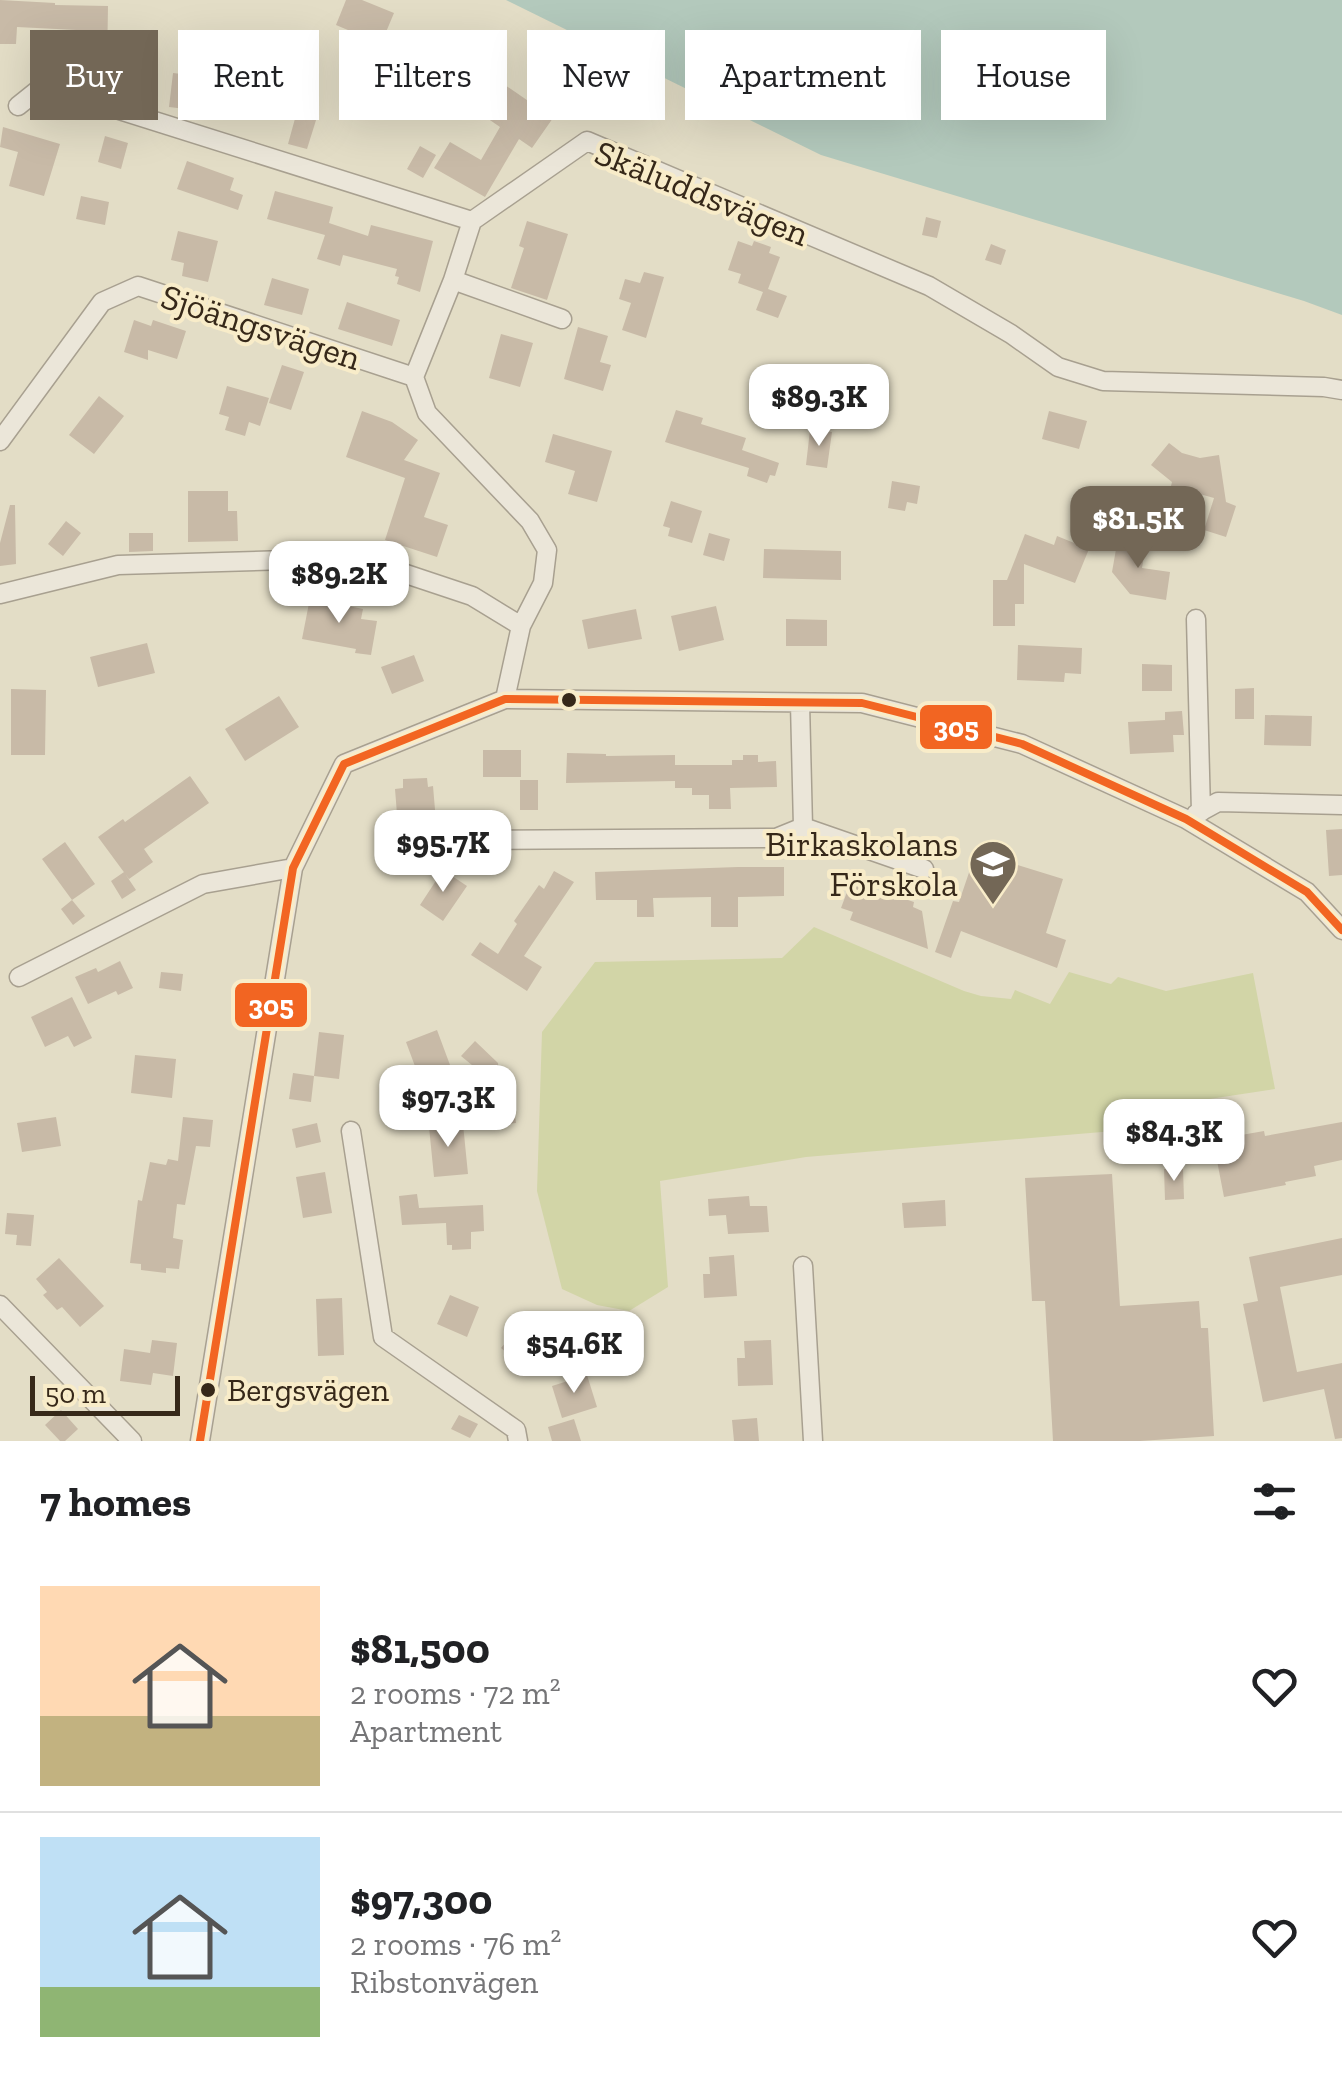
<!DOCTYPE html>
<html lang="en">
<head>
<meta charset="utf-8">
<style>
	body { margin:0; font-family:"Zilla Slab",serif; background:#f6f6f6; color:#202124; height:100vh; display:flex; flex-direction:column; font-size:38px; white-space:nowrap }
	* { box-sizing:border-box; margin:0 }
	p { font-size:32px; color:#757577 }
	.icon { flex:none; width:55px; height:55px; fill:none; stroke:currentColor; stroke-width:2; stroke-linecap:round; stroke-linejoin:round }
	.map { position:relative; height:1441px; overflow:hidden }
	.details { display:flex; flex-direction:column; background:#fff; flex:1 }
	.details>* { flex:none }
	.hud { position:absolute; left:30px; top:30px; width:1282px; height:90px; display:flex; gap:20px }
	.scale { position:absolute; left:30px; bottom:25px; width:150px; box-sizing:border-box; padding-left:10px; border:5px solid #362819; border-top:0; font-size:28px; line-height:35px; white-space:nowrap; color:#362819; -webkit-text-stroke:8px #f8ecc9; paint-order:stroke }
	.price { position:absolute; translate:-50% -85px; padding:0 22px; border-radius:20px; background:#fff; color:#222; font-size:32px; line-height:65px; filter:drop-shadow(0 2px 5px #0008) }
	.price::after { content:''; position:absolute; left:50%; top:60px; width:30px; height:22px; margin-left:-15px; background:inherit; clip-path:polygon(0 0,100% 0,50% 100%) }
	.price.selected { background:#736756; color:#fff }
	ul { padding:0; list-style:none }
	li { display:flex; align-items:center; gap:30px; height:250px; padding:0 40px }
	li+li { border-top:2px solid #e0e0e0 }
	li span { display:grid; place-items:center; flex:none; width:280px; height:200px; border-radius:0px; color:#555 }
	li>.icon { margin-inline-start:auto }
	span .icon { width:120px; height:120px; fill:#fffc; stroke-width:1 }
	li b { font-size:42px }
	h2 { display:flex; justify-content:space-between; align-items:center; height:120px; padding:0 40px; font-size:42px }
	.tag { padding:0 35px; border-radius:0px; background:#fff; box-shadow:0 10px 40px #0002; font-size:35px; line-height:90px }
	.tag.selected { background:#736756; color:#fff }
	.map>svg:first-child { display:block }
	.green { fill:#d2d5a7 }
	.water { fill:#b3c9bc }
	.building { fill:#c8baa7 }
	.lines { fill:none; stroke-linecap:round; stroke-linejoin:round }
	.minor-casing { stroke:#a8a090; stroke-width:21 }
	.minor { stroke:#ebe6d9; stroke-width:18 }
	.bus-1-casing { stroke:#f8ecc9; stroke-width:15 }
	.bus-1 { stroke:#f26522; stroke-width:8 }
	.bus-dot { fill:#362819; stroke:#f8ecc9; stroke-width:4 }
	.labels { text-anchor:middle; dominant-baseline:central; stroke-width:8; stroke-linejoin:round; paint-order:stroke }
	.bus-label { font-size:32px; fill:#362819; stroke:#f8ecc9; text-anchor:start }
	.street-label { font-size:35px; fill:#362819; stroke:#f8ecc9 }
	.poi-label { font-size:35px; fill:#362819; stroke:#f8ecc9; text-anchor:end }
	.line-badge { stroke:#f8ecc9; stroke-width:4 }
	.badge-label { font-size:28px; text-anchor:middle; font-weight:bold; fill:#fff }
</style>
</head>
<body>
<div class="map">
<svg width="1342" height="1441" viewBox="0 0 1342 1441">
	<rect width="100%" height="100%" fill="#e3ddc6"/>
	<!-- green -->
	<path class="green" d="M814,927l150,64 17,5 30,3 4,-9 35,14 19,-32 42,12 7,-7 48,14 87,-18 22,116 -92,14 2,22 -379,32 -146,24 8,106 -39,24 -32,-6 -35,-16 -25,-98 5,-159 53,-70 187,-4z"/>
	<!-- water -->
	<path class="water" d="M506,0h836v315l-38,-14 -483,-146z"/>
	<!-- building -->
	<path class="building" d="M0,0l55,3v2l53,1 -1,59h-32l1,-35 -59,-3 -1,17h-16z
		M346,0h16l32,13 -13,31 -45,-19z
		M422,38l27,15 -12,22 -27,-16z
		M268,50l27,8 -13,42 -40,-12 9,-26 12,4z
		M173,73l50,6 -3,34 -51,-6z
		M505,85l48,33 -21,30 -13,-9 -34,58 -51,-29 16,-26 31,18 19,-33 -16,-11z
		M300,112l17,5 -10,32 -19,-5 8,-29 3,1z
		M3,127l57,17 -16,52 -35,-10 9,-34 -18,-5z
		M105,136l23,7 -7,26 -23,-7z
		M420,146l16,9 -13,23 -16,-9z
		M187,161l47,17 -4,12 13,5 -5,15 -61,-21z
		M275,191l58,16 -4,16 39,13 3,-11 62,16 -13,51 -23,-8 2,-7 -4,-1 2,-7 -54,-14 -3,11 -23,-7 8,-24 -58,-16z
		M81,196l28,6 -4,23 -29,-6z
		M926,217l15,4 -4,17 -15,-3z
		M527,221l41,13 -21,66 -36,-12 13,-40 -5,-2z
		M178,231l40,10 -10,41 -26,-6 2,-13 -13,-3z
		M738,241l14,5 2,-5 17,6 -2,6 11,4 -12,32 19,7 -9,22 -22,-8 7,-18 -25,-9 3,-9 -13,-4z
		M991,244l15,6 -5,15 -16,-5z
		M644,272l20,5 -18,61 -24,-8 9,-27 -12,-4 6,-20 15,4z
		M272,278l37,11 -7,26 -38,-10z
		M347,302l53,18 -8,26 -54,-17z
		M134,320l17,6 2,-6 33,11 -9,28 -29,-9v10l-24,-8z
		M578,327l30,9 -8,26 11,3 -8,26 -39,-12z
		M501,334l32,9 -13,44 -31,-9z
		M282,365l22,7 -13,38 -22,-7z
		M227,386l42,12 -9,28 -11,-4 -4,14 -20,-6 4,-13 -10,-3z
		M99,396l25,20 -30,38 -25,-19z
		M676,410l27,8 -2,6 45,14 -4,12 37,13 -4,13 -5,-1 -3,8 -20,-7 2,-8 -84,-26z
		M362,411l30,11 26,18 -14,20 36,13 -16,44 24,8 -11,32 -52,-17 20,-62 -59,-21z
		M1049,411l38,10 -8,28 -37,-10z
		M810,430l22,2 -5,36 -21,-3z
		M553,434l59,17 -15,51 -29,-8 7,-23 -30,-9z
		M1169,443l13,10 18,5 19,-3 7,47 10,4 -10,31 -22,-7 10,-32 -43,-12 1,-4 -21,-17z
		M892,481l28,5 -3,18 -10,-2 -2,9 -17,-3z
		M188,491h40v20h9l1,30 -50,1z
		M671,501l31,10 -10,32 -24,-7 2,-8 -7,-2z
		M10,505h5l1,59 -16,2v-23z
		M66,521l15,12 -18,23 -15,-12z
		M129,533h24v18l-24,1z
		M709,533l21,6 -6,22 -21,-6z
		M1025,534l29,11 3,-9 32,13 -14,34 -51,-19v40h-9v22h-22v-46h14z
		M1118,538l28,5 -4,25 28,4 -4,28 -36,-6 -18,-22z
		M764,549l77,2v29l-78,-2z
		M310,598l53,11 -2,10 16,2 -6,34 -16,-2 1,-4 -54,-10z
		M716,606l8,34 -45,11 -8,-35z
		M636,609l6,30 -54,10 -6,-29z
		M786,619l41,1v26h-41z
		M147,643l8,30 -57,14 -8,-30z
		M1018,645l64,3 -1,26 -16,-1 -1,9 -47,-2z
		M414,655l10,26 -32,13 -11,-27z
		M1142,664l30,1v26h-30z
		M1254,688v31h-19v-30z
		M11,689l35,1 -1,65h-34z
		M279,696l20,31 -54,34 -20,-32z
		M1182,711l2,24h-11l1,17 -44,2 -2,-32 37,-2v-8z
		M1265,715l47,1 -1,30 -47,-1z
		M483,750h38v27h-38z
		M567,753l39,1v2l69,-1v10h57v-5h11v-5h15v7l18,-1 1,26 -47,1 1,21h-22v-14h-17v-7h-17v-7l-109,2z
		M190,776l19,27 -65,46 9,13 -24,17 -31,-42 25,-18 2,3z
		M427,778l1,9 5,-1 5,59h12v17l-32,-1v-28l-7,1 -2,-21 -12,1 -2,-25 8,-1v-9z
		M520,780h18v30h-18z
		M1342,829v46l-13,1 -3,-46z
		M65,842l30,42 -23,16 -30,-41z
		M976,852l87,27 -17,54 20,7 -9,28 -96,-37 -10,27 -16,-6 18,-51 6,1z
		M738,867h46v29l-46,1v30h-27v-30l-58,1 1,19h-17v-17h-41l-1,-28z
		M443,870l24,16 -24,35 -23,-16z
		M554,871l20,11 -50,74 18,11 -15,24 -56,-36 9,-13 18,12 19,-30 -3,-3 25,-36 5,4z
		M124,872l12,18 -14,9 -11,-18z
		M850,884l45,16 1,-4 18,6 -1,5 9,4 6,38 -78,-29 3,-8 -12,-4z
		M72,900l13,16 -12,9 -12,-16z
		M120,961l13,27 -15,7 -2,-4 -28,13 -13,-27 21,-9 2,4z
		M161,972l22,2 -2,17 -22,-3z
		M72,997l20,41 -18,9 -6,-11 -23,11 -14,-30z
		M437,1030l13,35 -31,12 -13,-35z
		M319,1032l25,3 -5,44 -25,-3z
		M475,1041l23,22 2,22 11,-1 5,39 -31,3 -7,-56 -17,-14z
		M135,1055l41,4 -4,39 -41,-5z
		M293,1073l21,3 -3,26 -22,-3z
		M56,1117l5,29 -39,6 -5,-29z
		M183,1117l30,3 -3,27 -14,-1 -11,59 -8,-1 -4,34 10,2 -4,29 -13,-1v5l-25,-3v-6l-11,-1 8,-63 4,1 8,-39 16,3 2,-6 10,2z
		M1342,1122v38l-28,6 2,10 -31,6 1,3 -62,12 -11,-57 51,-9 1,5z
		M317,1123l4,19 -25,6 -4,-19z
		M463,1124l5,50 -34,3 -5,-50z
		M1164,1169h19l1,30 -19,1z
		M325,1172l7,41 -29,5 -7,-41z
		M1112,1174l8,132 79,-5 2,27h7l6,108 -74,5h-87l-8,-140h-13l-7,-123z
		M417,1194l2,14 64,-3 1,26 -13,1v17l-19,1v-5h-5l-1,-22 -44,2 -3,-29z
		M749,1196l1,10h17l2,26 -41,2 -2,-19 -17,1 -1,-17z
		M945,1200l1,26 -42,2 -2,-25z
		M7,1213l27,2 -3,31 -15,-1 1,-10 -12,-1z
		M1342,1238v37l-62,12 17,85 45,-9v75l-7,1 -11,-50 -61,13 -20,-98 15,-3 -9,-44z
		M734,1255l3,41 -33,2 -1,-24h7l-1,-17z
		M59,1258l45,48 -24,21 -18,-20 -5,3 -14,-15 4,-3 -11,-13z
		M450,1295l29,12 -12,30 -30,-13z
		M342,1298l2,57 -26,1 -2,-57z
		M524,1321l25,22 -23,26 -25,-21z
		M152,1340l25,3 -4,33 -20,-3 -2,12 -31,-4 4,-32 26,4z
		M771,1340l2,45 -35,1 -1,-28h8l-1,-17z
		M587,1375l10,32 -35,11 -10,-32z
		M61,1410l17,19 -13,12h-5l-15,-16z
		M459,1415l19,9 -8,14 -19,-9z
		M757,1418l2,23h-25l-2,-21z
		M574,1419l7,22h-29l-4,-14z"/>
	<g class="lines">
		<!-- minor casing -->
		<g class="minor-casing">
			<path id="minor" d="M18,106l25,-20 429,135
				M472,221l115,-80 342,145 82,48 47,33 45,14 221,6 18,3
				M472,221l-19,59 109,39
				M453,280l-39,97 13,36 103,108 17,29 -4,33 -22,43 -16,73
				M0,441l102,-139 36,-16 276,91
				M0,594l118,-29 202,-6 65,8 87,29 49,30
				M1196,619l5,193
				M1196,814l22,-12 124,3
				M803,827l121,42
				M470,840l306,-2 27,-11 -3,-124
				M19,977l184,-93 90,-16
				M351,1131l32,206 133,93 2,11
				M803,1266l10,175
				M0,1305l132,136
				M200,1441l93,-573 51,-104 161,-65 357,4 160,41 164,75 121,73 35,38"/>
		</g>
		<!-- minor -->
		<use href="#minor" class="minor"/>
		<!-- bus-1 casing -->
		<g class="bus-1-casing">
			<path id="bus-1" d="M200,1441l93,-573 51,-104 161,-65 357,4 160,41 164,75 121,73 35,38"/>
		</g>
		<!-- bus-1 -->
		<use href="#bus-1" class="bus-1"/>
	</g>
	<!-- icons -->
	<defs>
		<g id="school-pin" transform="scale(2.5)"><path d="M0 17L-7.5 6A9.5 9.5 0 1 1 7.5 6Z" fill="#736756" stroke="#f8ecc9"/><path d="M0-5L7-2L0 1L-7-2ZM-4 1L0 2.5L4 1V4Q0 6-4 4Z" fill="#fff"/></g>
	</defs>
	<g fill-rule="evenodd">
		<use href="#school-pin" x="993" y="864"/>
	</g>
	<!-- markers -->
	<g class="bus-dot">
		<circle cx="569" cy="700" r="9"/>
		<circle cx="208" cy="1390" r="9"/>
	</g>
	<g class="labels">
		<!-- bus labels -->
		<g class="bus-label">
			<text x="227" y="1390">Bergsvägen</text>
		</g>
		<!-- street labels -->
		<g class="street-label">
			<text transform="translate(702 193) rotate(22)">Skäluddsvägen</text>
			<text transform="translate(261 327) rotate(18)">Sjöängsvägen</text>
		</g>
		<!-- poi labels -->
		<g class="poi-label">
			<text x="958" y="844">Birkaskolans<tspan x="958" dy="40">Förskola</tspan></text>
		</g>
	</g>
	<g class="line-badge">
		<rect x="918" y="703" width="76" height="48" rx="10" fill="#f26522"/>
		<rect x="233" y="981" width="76" height="48" rx="10" fill="#f26522"/>
	</g>
	<g class="badge-label">
		<text x="956" y="737">305</text>
		<text x="271" y="1015">305</text>
	</g>
</svg>
<div class="scale">50 m</div>
<b class="price" style="left:819px;top:449px">$89.3K</b>
<b class="price selected" style="left:1138px;top:571px">$81.5K</b>
<b class="price" style="left:339px;top:626px">$89.2K</b>
<b class="price" style="left:443px;top:895px">$95.7K</b>
<b class="price" style="left:448px;top:1150px">$97.3K</b>
<b class="price" style="left:1174px;top:1184px">$84.3K</b>
<b class="price" style="left:574px;top:1396px">$54.6K</b>
<div class="hud">
<a class="tag selected">Buy</a>
<a class="tag">Rent</a>
<a class="tag">Filters</a>
<a class="tag">New</a>
<a class="tag">Apartment</a>
<a class="tag">House</a>
</div>
</div>
<section class="details">
<h2>7 homes<svg class="icon" aria-label="filters" viewBox="0 0 24 24"><path d="M4 7h16M4 17h16"/><circle cx="9" cy="7" r="2"/><circle cx="15" cy="17" r="2"/></svg></h2>
<ul>
<li><span style="background:linear-gradient(#ffd9b3 65%,#c2b280 0)"><svg class="icon" aria-label="home" viewBox="0 0 24 24"><path d="M3 11l9-7 9 7M6 9v11h12V9"/></svg></span><div><b>$81,500</b><p>2 rooms · 72 m²</p><p>Apartment</p></div><svg class="icon" aria-label="heart" viewBox="0 0 24 24"><path d="M12 20l-8-8c-3-5 5-10 8-4 3-6 11-1 8 4z"/></svg></li>
<li><span style="background:linear-gradient(#bfe0f5 75%,#8fb573 0)"><svg class="icon" aria-label="home" viewBox="0 0 24 24"><path d="M3 11l9-7 9 7M6 9v11h12V9"/></svg></span><div><b>$97,300</b><p>2 rooms · 76 m²</p><p>Ribstonvägen</p></div><svg class="icon" aria-label="heart" viewBox="0 0 24 24"><path d="M12 20l-8-8c-3-5 5-10 8-4 3-6 11-1 8 4z"/></svg></li>
</ul>
</section>
</body>
</html>
